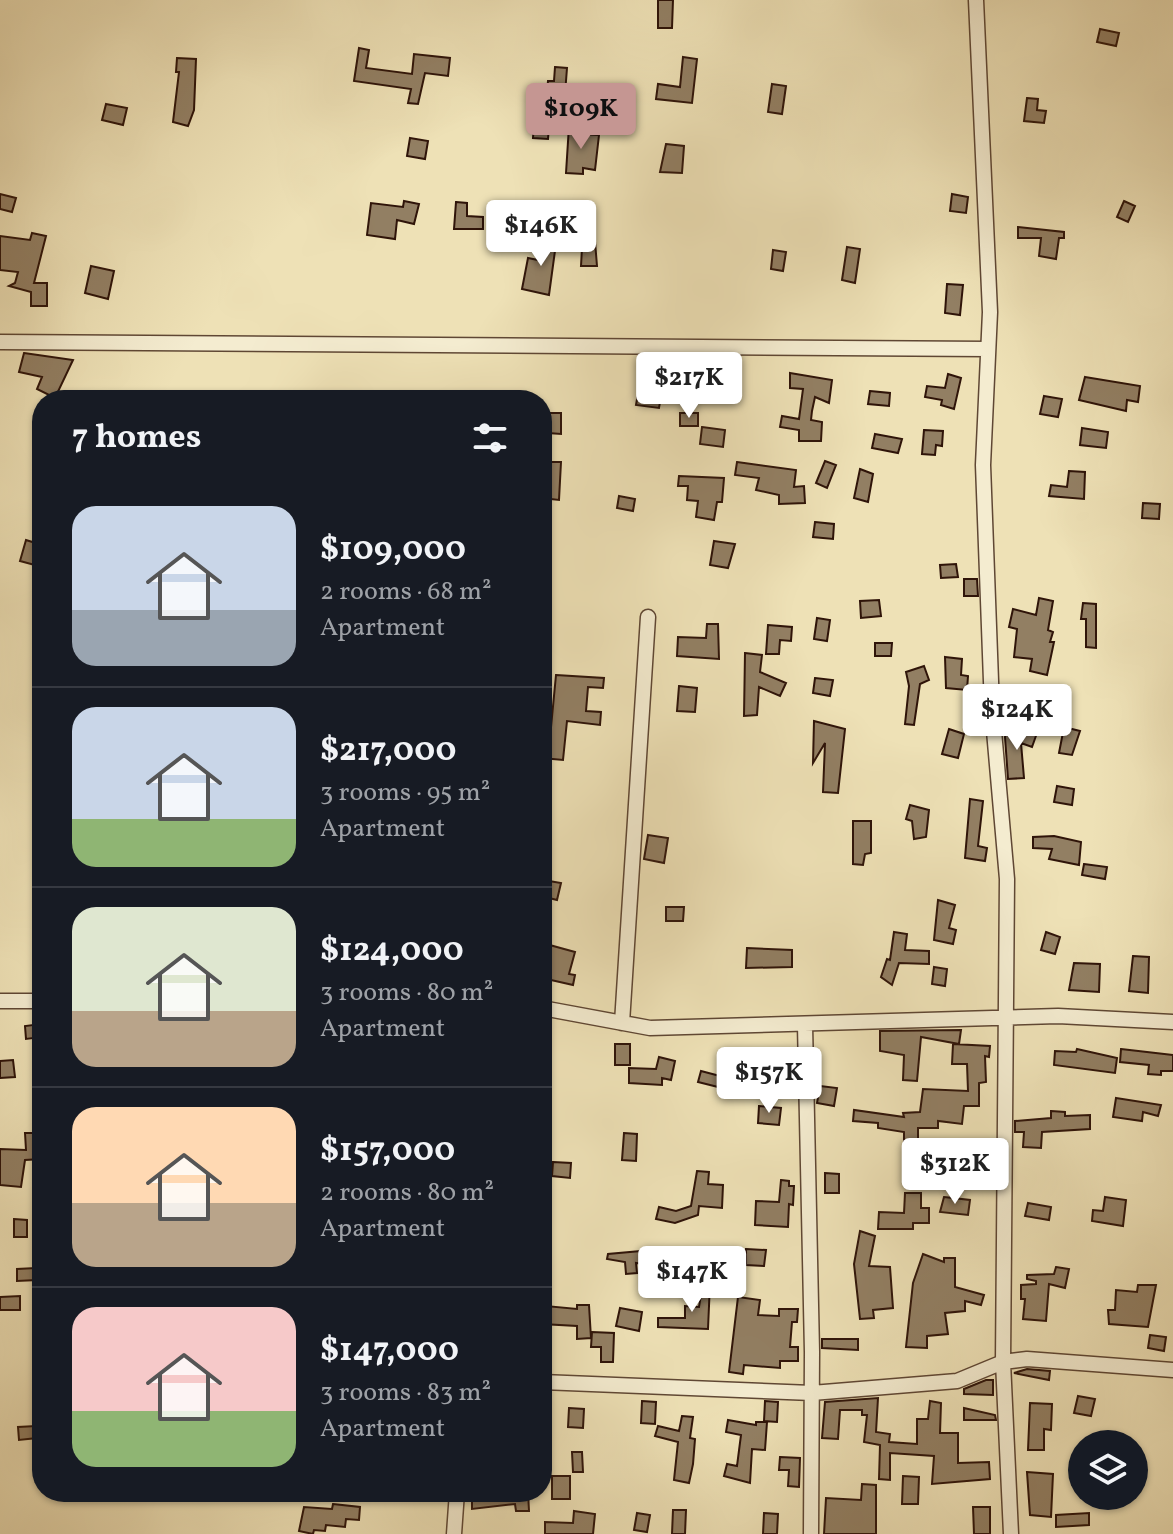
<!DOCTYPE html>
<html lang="en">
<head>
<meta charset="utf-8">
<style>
	body { margin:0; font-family:Vollkorn,serif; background:#20242c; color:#f1f3f6; height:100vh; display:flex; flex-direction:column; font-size:30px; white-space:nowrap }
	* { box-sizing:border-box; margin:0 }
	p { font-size:26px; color:#9ea1a6 }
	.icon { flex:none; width:44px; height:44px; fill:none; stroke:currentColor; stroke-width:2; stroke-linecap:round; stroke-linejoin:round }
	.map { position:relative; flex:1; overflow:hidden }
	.panel { position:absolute; left:32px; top:390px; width:520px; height:1112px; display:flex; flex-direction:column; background:#171b24; border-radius:32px; box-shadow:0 2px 6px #0004 }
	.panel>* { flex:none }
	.fabs { position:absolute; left:1068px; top:1430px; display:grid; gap:16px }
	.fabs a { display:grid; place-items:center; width:80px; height:80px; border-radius:50%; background:#171b24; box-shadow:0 2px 6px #0004; font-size:40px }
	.price { position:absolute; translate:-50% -68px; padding:0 18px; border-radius:8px; background:#fff; color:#222; font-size:26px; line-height:52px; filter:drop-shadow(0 2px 4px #0008) }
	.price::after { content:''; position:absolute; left:50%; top:48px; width:24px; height:18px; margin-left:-12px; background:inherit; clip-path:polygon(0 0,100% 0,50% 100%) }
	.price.selected { background:#c59692; color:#111 }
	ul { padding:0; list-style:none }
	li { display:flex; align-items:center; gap:24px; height:200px; padding:0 40px }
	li+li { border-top:2px solid #363941 }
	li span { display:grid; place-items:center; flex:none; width:224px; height:160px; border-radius:24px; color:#555 }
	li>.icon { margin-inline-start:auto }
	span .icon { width:96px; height:96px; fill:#fffc; stroke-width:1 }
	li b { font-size:34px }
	h2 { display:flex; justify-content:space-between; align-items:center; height:96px; padding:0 40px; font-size:34px }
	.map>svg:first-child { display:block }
	.building { fill:#927f63; stroke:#2f1409; stroke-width:2 }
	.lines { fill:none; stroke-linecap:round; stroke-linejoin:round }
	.minor-casing { stroke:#5f4734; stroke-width:17 }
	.minor { stroke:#f4ecd0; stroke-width:14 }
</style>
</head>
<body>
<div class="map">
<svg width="1173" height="1534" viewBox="0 0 1173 1534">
	<rect width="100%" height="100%" fill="#eee1b6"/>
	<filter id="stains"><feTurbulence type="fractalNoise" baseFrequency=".0025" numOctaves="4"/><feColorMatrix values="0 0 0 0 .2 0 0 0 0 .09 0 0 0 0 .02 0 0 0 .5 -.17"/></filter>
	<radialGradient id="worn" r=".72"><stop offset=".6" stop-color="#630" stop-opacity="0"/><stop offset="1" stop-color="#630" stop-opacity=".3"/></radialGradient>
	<!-- building -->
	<path class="building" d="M658,0h15l-1,28h-14z
		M1100,29l19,4 -3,13 -19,-4z
		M359,48l10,2 -3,18 46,6 2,-20 36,4 -2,18 -23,-3 -7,31 -10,-1 3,-14 -57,-8z
		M683,57l14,2 -5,44 -36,-4 2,-15 22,3z
		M177,58l19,1 -2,51 -6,16 -15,-4 6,-50h-3z
		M555,67l12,1 -2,26 -18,-2 1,-11h6z
		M772,84l14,2 -4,28 -14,-2z
		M1027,98l11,1 -1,11 9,1 -2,12 -20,-2z
		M106,104l21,4 -4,17 -21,-5z
		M534,124l15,2 -1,13 -15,-1z
		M569,126l13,3 -1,5 18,1 -4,35 -12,-2v6l-17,-1z
		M410,138l18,3 -3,18 -18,-3z
		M666,144l18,2 -2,27 -22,-1z
		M0,194l16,4 -4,14 -12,-3z
		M952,194l16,3 -2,16 -16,-2z
		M404,201l15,3 -5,20 -17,-4 -2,19 -28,-4 4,-32 32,4z
		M1124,201l11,5 -7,16 -11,-5z
		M456,202l11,1v13l16,1v12h-29z
		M1018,227l46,5v6h-5l-3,21 -17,-3 2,-18h-23z
		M594,229l3,37h-16l2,-36z
		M32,233l14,3 -12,47h13v23h-16v-14l-22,-6 6,-3 3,-11 -18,-2v-34l30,4z
		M543,234l14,2 -8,59 -27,-6 6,-31 10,2z
		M847,247l13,2 -5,34 -13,-3z
		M773,250l13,2 -3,19 -12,-2z
		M91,266l23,5 -6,28 -23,-6z
		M947,284l16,1 -3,30 -15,-2z
		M24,353l49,7 -18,38 -18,-9 5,-12 -23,-5z
		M790,373l42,7 -3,23 -14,-6 -3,14 -1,9 11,2 -1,19h-22v-11l-19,-3 2,-11 17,3 4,-30 -13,-1z
		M948,374l13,4 -7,31 -13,-4 1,-5 -17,-3 2,-11 18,2z
		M1085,377l55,9 -2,16 -11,-2 -1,11 -47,-11z
		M639,388l23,3 -3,17 -23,-3z
		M870,391l20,2 -1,13 -21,-2z
		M1044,396l18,3 -4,18 -18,-3z
		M548,413h13v21l-13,-1z
		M680,413h18v13h-18z
		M702,427l23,3 -2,17 -23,-3z
		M1082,428l26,4 -2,16 -26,-3z
		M924,430l19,1 -1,15 -6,-1 -1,10 -13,-1z
		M875,434l27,5 -4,14 -26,-5z
		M825,461l11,4 -9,23 -11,-5z
		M546,462h15l-2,38 -17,-2z
		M737,462l59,8 -2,17 10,-1 1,17 -26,1v-9l-23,-5 3,-12 -24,-3z
		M860,469l13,5 -5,28 -14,-4z
		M1069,471l16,1 -1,27 -35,-3 2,-11 16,2z
		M679,476l45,2 -2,24h-5l-3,18 -18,-3 2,-16 -11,-1 1,-14h-10z
		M619,496l16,3 -2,12 -16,-3z
		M1143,503l17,1 -1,15 -17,-1z
		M815,522l19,2 -1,15 -20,-2z
		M26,540l16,5v22l-22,-6z
		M714,541l21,3 -7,24 -18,-3z
		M956,564l2,13 -17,1 -1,-13z
		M964,579h13l1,17h-14z
		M1039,598l14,3 -5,29 5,2 -3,10h4l-7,33 -17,-4 2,-12 -18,-2 3,-28 -8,-2 4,-18 23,6z
		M879,600l2,16 -20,2 -1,-17z
		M1083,603l13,1v44l-10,-1v-28h-5z
		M817,618l13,2 -3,21 -13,-2z
		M707,624h11l1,35 -42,-3 1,-19 28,1z
		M768,625l24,2 -1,14 -11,-1 -1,14h-13z
		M875,643h17l-1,13h-16z
		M745,653l17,2 -2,17 26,11 -6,13 -21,-9 -2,28 -13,1z
		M945,657l17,2 -1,16 7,1 -1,14 -21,-2z
		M924,666l5,14 -9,4 -6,41 -9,-1 4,-38 -3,-14z
		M556,675l48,3 -1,10 -15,-1 -2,24 15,1 -1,13 -33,-4 -4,39 -21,-2v-11l7,1z
		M815,678l18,2 -3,16 -17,-3z
		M679,686l18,2 -2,24 -18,-1z
		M814,721l31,8 -7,64 -15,-1 2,-49 -12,20z
		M1064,727l16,4 -8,24 -13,-2z
		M1022,728l15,5 -5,14 -11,-4 3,35 -16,1 -3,-42 1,-4 13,4z
		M949,729l15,5 -6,24 -16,-4z
		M1057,786l17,3 -2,16 -18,-3z
		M970,799l13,2 -5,45 9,2 -2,13 -20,-3z
		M910,805l19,5 -3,27 -12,2 -2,-18 -6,-2z
		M853,821h18v32l-6,1 -2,11 -10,-1z
		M648,835l20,3 -4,25 -20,-4z
		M1054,836l27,6 -2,23 -30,-6 3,-10 -19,-1v-11z
		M1084,864l23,3 -2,12 -23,-4z
		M549,881l12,2 -4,17 -12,-3z
		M938,900l17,5 -6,23 7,2 -3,14 -19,-4z
		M666,907h18l-1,14h-17z
		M894,932l13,2 -2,16 24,1v13l-30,-1 -7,22 -11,-8 6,-18 3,1z
		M1046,932l14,5 -5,17 -14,-4z
		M546,944l29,8 -6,22 6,1 -2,10 -31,-7z
		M747,948l45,2v17l-46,1z
		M1133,956l16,1 -1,36 -19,-2z
		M1074,963l26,1 -1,28 -30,-2z
		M934,967l13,2 -2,17 -13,-2z
		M41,1024l1,13 -16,2 -1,-13z
		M961,1030l-2,14 -38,-7 -4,44 -14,-1 1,-25 -24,-4v-20z
		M615,1044h15v21h-15z
		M953,1044l37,2 -1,11 -4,-1 1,26 -7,1v23h-15l-2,18 -24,-3v7h-20v23l-14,-1v-18l-26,-4v-5l-25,-2 1,-11 50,7 -1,-4 17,-1 3,-23 45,2 -1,-27h-15z
		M1077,1049l40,9 -2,15 -61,-8 1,-14 21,1z
		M1121,1049l52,6v16h-12v4l-13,-1 1,-9 -29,-3z
		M659,1057l16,4 -4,19 -9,-2v7l-33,-2v-15l27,1z
		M13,1060l2,17 -15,1v-17z
		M741,1060l27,1 -1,15h-7l-1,16h-19z
		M701,1071l19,5 -2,11 -20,-5z
		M820,1086l17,2 -3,18 -17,-3z
		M1116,1098l45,7 -3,11 -15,-4 -1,9 -29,-4z
		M759,1106l22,2 -2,17 -21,-2z
		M1051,1111l14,1v4l25,-1v14l-48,3 -1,16 -18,-1 1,-15h-9v-11l36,-3z
		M25,1133h13l4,26 -17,1 -4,27 -21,-2v-36l26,1z
		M624,1133l13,1 -1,27 -14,-1z
		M553,1162l18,1 -1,15 -18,-2z
		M697,1171l12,1 -1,12 15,1 -1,23 -23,-2 -1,9 -23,8 -19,-4 3,-12 17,4 15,-5z
		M825,1173l14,1v19h-14z
		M781,1180l8,1v5h5l-1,19 -4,-1 -1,23 -33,-2 1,-24 23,1z
		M905,1193h16v15h8v15h-16v6h-35l1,-17 25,1z
		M944,1197l26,3 -2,15 -28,-3z
		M1105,1197l21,3 -3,26 -31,-5 1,-11 10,1z
		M1028,1203l23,4 -2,13 -24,-4z
		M14,1219l13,1v17h-13z
		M860,1231l15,5 -6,30 21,1 3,41 -20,2 1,8 -14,1 -6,-55z
		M746,1249l20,1 -2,16 -18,-1z
		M652,1250l20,3 -2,15 -34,-5 1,10 -11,1 -1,-12 -18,-3 1,-5z
		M923,1254l21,8v-4h11v29l29,8 -3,10 -16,-4v10l-20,2 3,21 -21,2v12l-21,-1 7,-64z
		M1056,1267l13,2 -4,19 -16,-4 -3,37 -23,-2 2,-20h-4v-14l15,-1v-3l-9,-2v-4l27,-1z
		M36,1268l1,12 -20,1v-12z
		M703,1282l7,1 -2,46 -50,-2v-9h27v-12l14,1z
		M1138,1285h18l-8,42 -39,-3 -1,-14h7l1,-20 21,2z
		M20,1296v14h-20v-13z
		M738,1297l22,3 -2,15 21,1v-7h19l-1,13h-5l-2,25h8v14h-18v7l-36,-3 -1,9 -14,-2z
		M577,1305h12l2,33 -14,1v-13l-35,-2v-13h4v-5l31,3z
		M620,1308l22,4 -3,19 -23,-5z
		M592,1332l22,1 -1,29h-12v-15h-10z
		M1150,1335l16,2 -2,14 -16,-3z
		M822,1339h36v11l-36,-2z
		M1027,1369l23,2 -1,9 -35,-7z
		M986,1380h7v15l-29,-1v-5z
		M1078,1396l17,3 -4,17 -17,-3z
		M878,1398l-2,34 14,2 -1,8 28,2v-25h11l2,-18 11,2 -1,30h18v30l31,-1 1,17 -58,5 2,-28 -44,-3v27l-11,-1 1,-34 -16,-3 3,-27h-5v-5h-22l-2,29 -16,-1 3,-36z
		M642,1401l14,1 -1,22 -14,-1z
		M765,1401l13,1 -1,20 -13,-1z
		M1030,1403l22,1 -1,26 -7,-1v21h-16z
		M569,1408l15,1 -1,19 -15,-1z
		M964,1408l31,7 1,5h-32z
		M682,1416l11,1 -3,21 5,1 -2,25 -4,19 -15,-3 4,-38 -23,-6 3,-10 21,5z
		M728,1420l28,5v-3h11l-2,28 -13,-1 -2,34 -26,-7 3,-12 10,2 4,-31 -15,-3z
		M36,1426l1,12 -18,2 -1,-13z
		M572,1452h10l1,20h-10z
		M780,1457l20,1 -1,29 -11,-1 1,-16h-10z
		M1027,1472l26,2 -2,43 -21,-2z
		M552,1476h18v23h-18z
		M903,1476l16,1 -1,27h-16z
		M862,1484l14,1v49h-52l2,-36 35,2z
		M472,1492h56l1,19h-13l-1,-7 -43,5z
		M333,1504l27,3 -1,13 -13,-1 -1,8 -19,-2 -1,6 -11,-1 -1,4 -14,-3 5,-24 28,2z
		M973,1507h17v27h-16z
		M673,1510h13l-1,24h-13z
		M574,1511l21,3 -2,20h-48v-12l28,1z
		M637,1513l13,2 -3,17 -13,-2z
		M764,1513l14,1 -1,20h-14z
		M1089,1513v12l-33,2v-12z"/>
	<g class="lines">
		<!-- minor casing -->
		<g class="minor-casing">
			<path id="minor" d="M976,0l14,312 -7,153 9,243 15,171 -4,483 8,172
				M0,342l988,7
				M0,1001h42
				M542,1008l108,20 408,-12 115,6
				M622,1023l26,-406
				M805,1025l7,327 -1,182
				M542,1382l270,11 145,-12 46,-19 24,-3 146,11
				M454,1534l3,-42"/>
		</g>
		<!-- minor -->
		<use href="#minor" class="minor"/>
	</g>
	<rect width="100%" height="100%" filter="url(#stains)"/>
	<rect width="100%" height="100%" fill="url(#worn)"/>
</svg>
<div class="fabs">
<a><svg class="icon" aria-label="layers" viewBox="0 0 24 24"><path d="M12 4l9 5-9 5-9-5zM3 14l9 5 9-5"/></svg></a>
</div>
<b class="price selected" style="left:581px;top:151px">$109K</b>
<b class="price" style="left:541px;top:268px">$146K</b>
<b class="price" style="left:689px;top:420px">$217K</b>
<b class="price" style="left:1017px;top:752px">$124K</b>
<b class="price" style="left:769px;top:1115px">$157K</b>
<b class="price" style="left:955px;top:1206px">$312K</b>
<b class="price" style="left:692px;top:1314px">$147K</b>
<section class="panel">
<h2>7 homes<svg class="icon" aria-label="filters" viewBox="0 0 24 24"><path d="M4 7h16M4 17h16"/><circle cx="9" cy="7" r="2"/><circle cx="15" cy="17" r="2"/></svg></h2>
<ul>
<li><span style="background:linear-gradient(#c9d6e8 65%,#9aa5b1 0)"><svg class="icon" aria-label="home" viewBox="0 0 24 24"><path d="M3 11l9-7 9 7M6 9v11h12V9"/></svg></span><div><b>$109,000</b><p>2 rooms · 68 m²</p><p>Apartment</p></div></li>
<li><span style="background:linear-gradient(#c9d6e8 70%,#8fb573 0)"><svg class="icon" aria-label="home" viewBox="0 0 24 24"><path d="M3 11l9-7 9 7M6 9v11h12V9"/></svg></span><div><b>$217,000</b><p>3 rooms · 95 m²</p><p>Apartment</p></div></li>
<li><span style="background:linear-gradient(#dfe7d0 65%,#b9a48a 0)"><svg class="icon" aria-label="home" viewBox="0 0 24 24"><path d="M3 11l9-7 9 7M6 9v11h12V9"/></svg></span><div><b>$124,000</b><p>3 rooms · 80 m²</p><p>Apartment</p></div></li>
<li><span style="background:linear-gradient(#ffd9b3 60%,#b9a48a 0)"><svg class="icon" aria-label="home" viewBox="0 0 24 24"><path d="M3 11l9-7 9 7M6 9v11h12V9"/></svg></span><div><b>$157,000</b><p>2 rooms · 80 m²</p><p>Apartment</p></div></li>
<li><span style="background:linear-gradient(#f6c9c9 65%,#8fb573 0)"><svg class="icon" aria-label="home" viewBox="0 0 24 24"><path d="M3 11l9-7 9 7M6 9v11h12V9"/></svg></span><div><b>$147,000</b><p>3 rooms · 83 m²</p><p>Apartment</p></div></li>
</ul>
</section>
</div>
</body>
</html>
